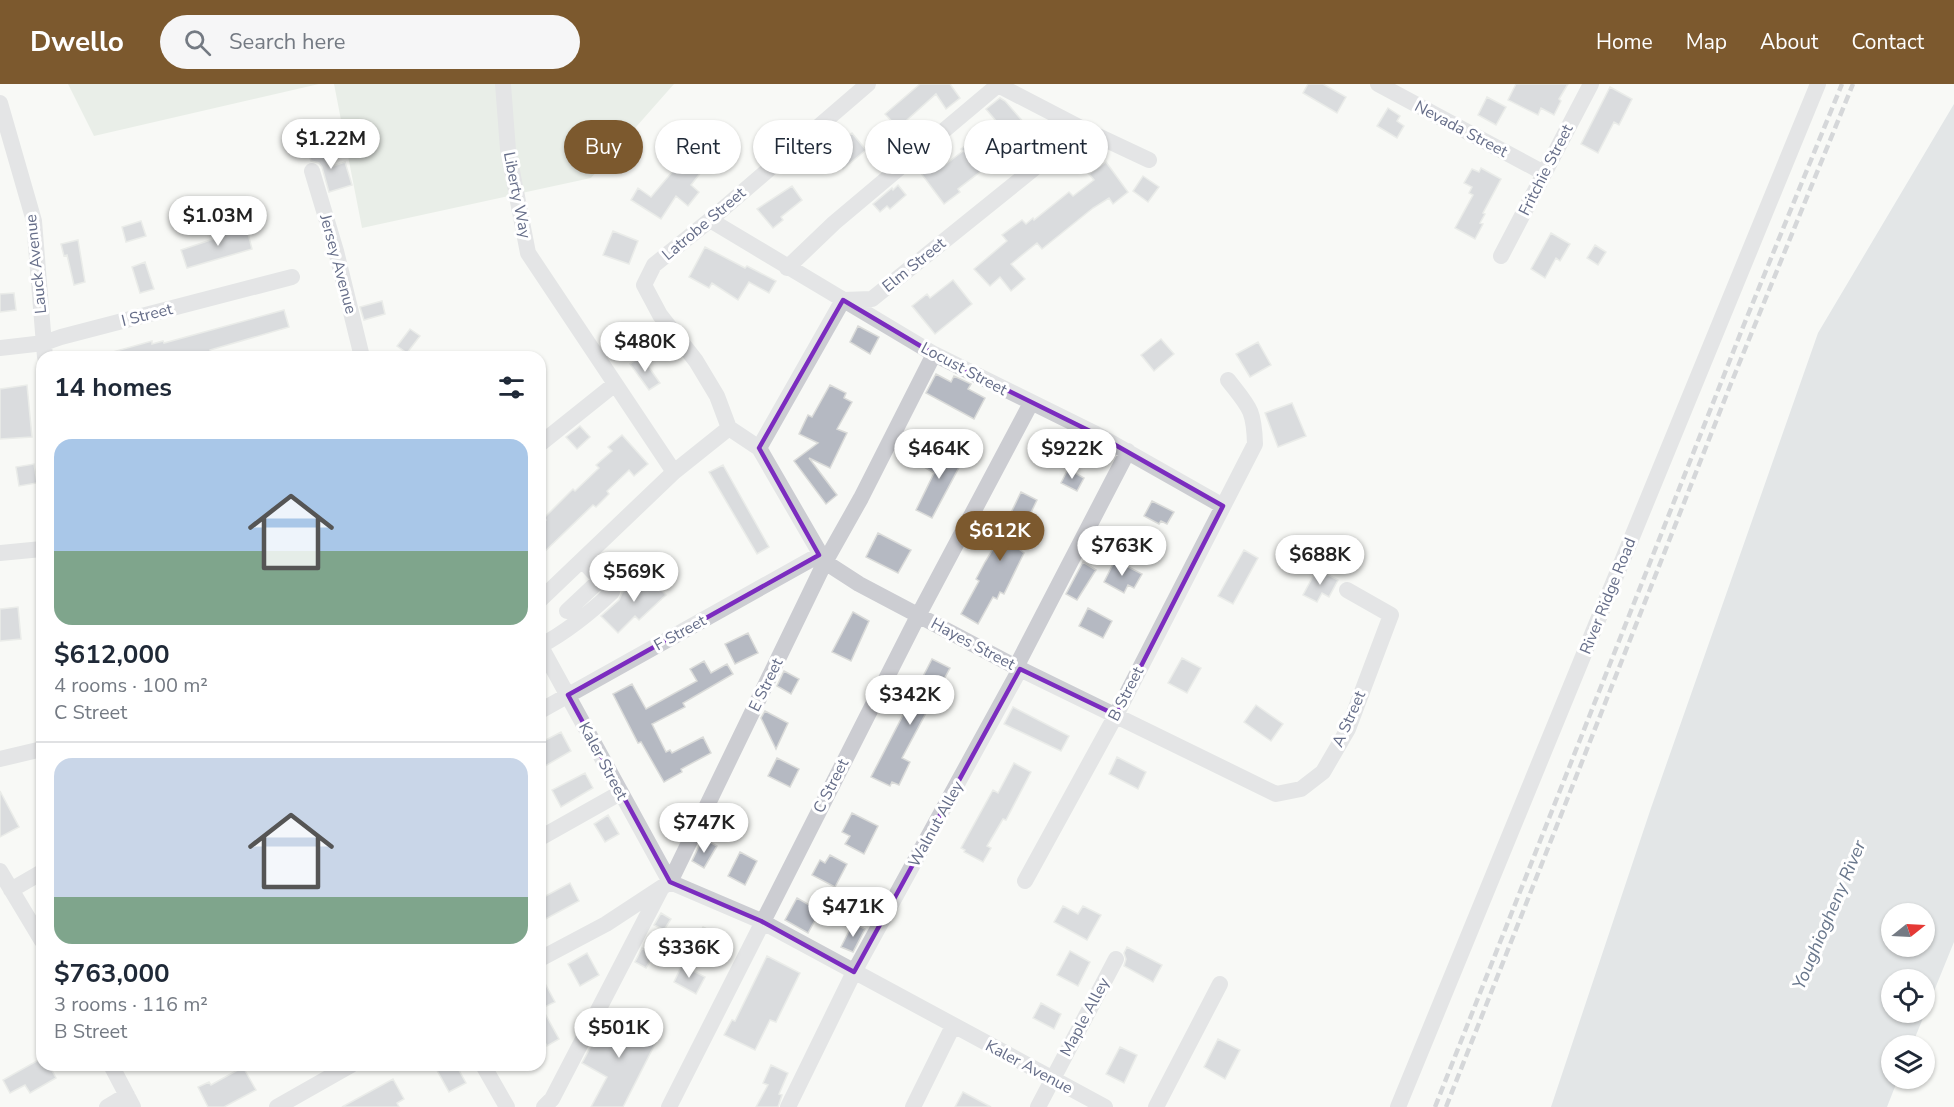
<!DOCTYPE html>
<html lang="en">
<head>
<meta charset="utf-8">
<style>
	body { margin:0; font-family:"Nunito Sans",sans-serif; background:#f6f6f7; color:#1f2937; height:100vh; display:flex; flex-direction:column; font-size:22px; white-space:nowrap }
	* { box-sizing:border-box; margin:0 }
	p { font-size:20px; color:#747a83 }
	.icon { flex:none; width:33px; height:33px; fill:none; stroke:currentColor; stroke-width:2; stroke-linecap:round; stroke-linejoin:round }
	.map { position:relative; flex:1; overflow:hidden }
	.side { position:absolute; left:36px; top:267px; width:510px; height:720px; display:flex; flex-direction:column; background:#fff; border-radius:18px; box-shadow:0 2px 4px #0004 }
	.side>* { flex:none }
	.banner { position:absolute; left:564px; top:36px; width:570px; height:54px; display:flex; gap:12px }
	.needle { width:39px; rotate:72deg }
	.buttons { position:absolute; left:1881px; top:819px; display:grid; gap:12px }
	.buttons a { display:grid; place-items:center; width:54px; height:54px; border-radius:50%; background:#fff; box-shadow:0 2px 4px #0004; font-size:30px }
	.price { position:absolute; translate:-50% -51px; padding:0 14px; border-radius:21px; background:#fff; color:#222; font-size:20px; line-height:39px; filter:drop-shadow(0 2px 3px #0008) }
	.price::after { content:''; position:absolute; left:50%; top:36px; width:18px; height:14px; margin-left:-9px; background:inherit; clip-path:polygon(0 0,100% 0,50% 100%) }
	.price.on { background:#7c592e; color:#fff }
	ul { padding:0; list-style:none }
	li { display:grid; align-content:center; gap:12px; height:318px; padding:0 18px }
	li+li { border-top:2px solid #e0e1e3 }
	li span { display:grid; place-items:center; height:186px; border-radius:18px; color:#555 }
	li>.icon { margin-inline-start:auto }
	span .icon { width:108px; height:108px; fill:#fffc; stroke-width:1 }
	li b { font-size:26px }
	h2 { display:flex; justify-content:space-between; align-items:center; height:72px; padding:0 18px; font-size:26px }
	.tag { padding:0 21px; border-radius:27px; background:#fff; box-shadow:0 2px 4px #0004; font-size:21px; line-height:54px }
	.tag.on { background:#7c592e; color:#fff }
	header { display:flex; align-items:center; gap:36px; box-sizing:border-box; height:84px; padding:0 30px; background:#7c592e; color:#fff }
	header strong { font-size:28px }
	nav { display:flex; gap:33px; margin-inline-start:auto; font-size:21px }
	.search { width:420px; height:54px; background:#f6f6f7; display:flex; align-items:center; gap:15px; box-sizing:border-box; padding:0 21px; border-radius:33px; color:#747a83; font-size:22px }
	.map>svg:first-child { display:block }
	.green { fill:#d8e1d7 }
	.water { fill:#c9ced6; fill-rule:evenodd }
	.building { fill:#b5b9c2; stroke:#dadbd9; stroke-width:1.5 }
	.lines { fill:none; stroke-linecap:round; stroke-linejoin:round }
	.minor { stroke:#cccdd2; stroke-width:16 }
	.rail { stroke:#abadb6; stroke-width:4.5; stroke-dasharray:9 4.5; stroke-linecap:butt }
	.marked { fill:none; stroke:#7b2cbf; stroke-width:4.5; stroke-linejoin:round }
	.labels { text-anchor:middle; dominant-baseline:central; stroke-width:6; stroke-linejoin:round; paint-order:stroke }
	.street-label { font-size:16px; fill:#666e89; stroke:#fff }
	.water-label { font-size:18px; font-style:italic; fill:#68768b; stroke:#fff }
</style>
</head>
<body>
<header>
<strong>Dwello</strong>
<div class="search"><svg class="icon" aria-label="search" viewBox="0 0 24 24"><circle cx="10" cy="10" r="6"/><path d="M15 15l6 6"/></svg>Search here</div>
<nav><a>Home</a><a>Map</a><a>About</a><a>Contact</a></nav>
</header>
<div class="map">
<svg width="1954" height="1023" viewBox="0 0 1954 1023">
	<rect width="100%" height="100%" fill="#f8f9f6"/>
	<!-- green -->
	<path class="green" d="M68,0h251l-225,52z
		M334,0h340l-83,94 -229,50z"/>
	<!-- water -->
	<path class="water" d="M1954,20v838l-42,103 -20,1v32l6,1 -11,28h-336l100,-299 167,-475zM1892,830h32v32h-32zM1892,896h32v32h-32z"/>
	<!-- building -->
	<path class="building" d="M920,0h30l10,14 -14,11 -10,-15 -38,34 -13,-14z
		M1308,0h15l23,13 -9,16 -34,-20z
		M1516,0h52l-9,15 2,2 -7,14 -13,-7 -3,7 -30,-15z
		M1610,3l22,12 -13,26 -5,-3 -16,31 -17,-9z
		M1487,13l19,10 -10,18 -18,-10z
		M1000,14l5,3 27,31 -74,57 2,3 -16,12 -27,-36 16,-12 9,11 21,-16 -2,-2 35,-28 -10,-12z
		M1388,24l12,8 -3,5 7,5 -7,12 -20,-12z
		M852,49l14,17 -23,19 -14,-17z
		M327,62l6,20 12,-4 7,23 -23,7 -7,-25 -3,-4 -8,-2 -3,-9z
		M684,74l18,13 -11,14 8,7 -11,14 -12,-10 -15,23 -30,-19 7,-12 13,9z
		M1106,78l22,30 -15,12 -4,-6 -16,10 -51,41 -5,-6 -26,21 14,15 -14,12 -11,-14 -10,9 -16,-17 33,-28 -5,-6 20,-15 4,4 7,-6 1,2 35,-28 4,4 21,-16 -5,-6z
		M1481,84l20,11 -18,34 2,1 -5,9 3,1 -8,15 -20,-11 18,-33 -4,-2 3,-6 -8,-4 8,-14 7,3z
		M1143,92l16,11 -11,15 -15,-11z
		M898,101l8,10 -16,14 -3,-3 -7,6 -7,-8 19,-16 1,2z
		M792,102l10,14 -21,17 2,3 -10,8 -16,-19z
		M141,137l5,15 -20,6 -4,-15z
		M238,141l2,6 7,-2 5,20 -65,19 -6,-18 41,-14 -2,-5z
		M613,147l25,10 -9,23 -26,-9z
		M1551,149l19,11 -10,17 -4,-3 -11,20 -14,-9z
		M78,156l7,42 -11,3 -7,-30 -3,1 -3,-12z
		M1595,161l11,7 -8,13 -11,-7z
		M705,163l40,21 2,-2 29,15 -7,12 -20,-11 -11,18 -26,-17 -3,5 -20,-11z
		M145,178l9,27 -14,4 -8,-26z
		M953,196l19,24 -37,30 -23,-28 15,-12 3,4z
		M14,209l2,17 -16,2v-18z
		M382,217l3,13 -21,6 -4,-13z
		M284,226l5,17 -79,23 2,7h-103v-4l43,-12v3l11,-3 1,2z
		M858,242l21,11 -9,17 -20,-12z
		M410,245l10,7 -13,17 -10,-7z
		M1161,255l13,15 -20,17 -13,-16z
		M1258,258l13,23 -21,12 -14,-23z
		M641,272l19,27 -11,7 -19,-26z
		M936,290l15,8 3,-6 17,8 -3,5 17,9 -11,21 -48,-26z
		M27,301l5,52 -32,2v-50z
		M830,301l16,8 -2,5 8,4 -15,27 10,4 -17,35 -21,-10 28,37 -11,9 -32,-43 24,-18 -19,-9 9,-19 4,2z
		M1292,319l14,33 -28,11 -13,-34z
		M580,342l10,11 -13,12 -11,-12z
		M1052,348l18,8 -9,19 -18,-8z
		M622,351l26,29 -14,12 -5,-6 -22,21 2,3 -13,13 -3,-2 -53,51v-30l6,-6 -2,-2 29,-29 2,2 24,-23 -3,-3 16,-14 -4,-4z
		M941,363l23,11 -32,60 -16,-8 18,-37 -10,-6 7,-13 4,3z
		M34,380l3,19 -18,3 -3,-19z
		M723,381l46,82 -12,7 -48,-82z
		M1068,385l16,9 -7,13 -16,-8z
		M1021,408l16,8 -22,46 9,7 -20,41 -4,-2 -3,7 -4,-2 -15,27 -17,-10 18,-33 -3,-2 9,-17 22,-36 -2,-1z
		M1152,417l22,11 -7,12 -6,-3 -2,3 -15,-8z
		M878,449l33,17 -13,23 -32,-16z
		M1244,466l14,8 -25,46 -15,-8z
		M1115,476l27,14 -8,14 -6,-3 -4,8 -20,-11z
		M1083,478l13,8 -19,30 -11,-6z
		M1317,485l21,11 -9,17 -7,-4 -5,9 -14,-7z
		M644,488l22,23 -27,25 -4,-4 -17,17 -17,-17 18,-16 3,-7z
		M18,523l3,32 -21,2v-32z
		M1088,524l24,13 -9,17 -24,-12z
		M853,528l16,9 -18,40 -19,-9z
		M748,549l10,20 -23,11 -10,-20z
		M1182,574l19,10 -14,25 -19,-10z
		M932,575l18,9 -48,90 8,4 -11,23 -7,-3 -2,4 -19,-9z
		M704,577l7,12 16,-9 6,10 -50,29 2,4 -33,17 14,28 4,-2 2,3 31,-16 8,16 -30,16 1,3 -18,10 -23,-40 -3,1 -25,-49 19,-10 14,25 51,-28 -7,-12z
		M784,587l15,8 -8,15 -14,-8z
		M1256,621l27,19 -12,17 -27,-19z
		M1013,623l56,29 -8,15 -57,-27z
		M765,627l23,12 -12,26 -15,-31z
		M561,648l10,19 -31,18v-26z
		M1117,673l29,15 -8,17 -29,-15z
		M777,674l22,11 -9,18 -22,-11z
		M1014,679l17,9 -25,48 -3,-1 -16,27 4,2 -8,14 -19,-10 1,-2 -4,-2 32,-58 5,3z
		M585,689l8,15 -32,19 -9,-17z
		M0,707l19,36 -19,10z
		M852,729l26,13 -14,28 -19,-10 5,-8 -8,-4z
		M608,731l11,19 -14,8 -11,-18z
		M706,756l11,6 -13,22 -12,-7 7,-15 3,1z
		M740,768l17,9 -12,24 -17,-9z
		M830,771l17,9 -12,23 -23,-12 8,-15 5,3z
		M570,799l9,18 -39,21v-23z
		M797,814l23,13 -12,22 -23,-13z
		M1063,822l15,8 5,-8 18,9 -14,25 -33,-18z
		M661,829l10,6 -7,11 -10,-5z
		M853,839l12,6 -12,23 -12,-5z
		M703,843l16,8 -8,18 -17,-9z
		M1127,863l35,18 -9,17 -29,-16 2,-7 -2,-6z
		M642,864l12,7 -8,13 -11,-6z
		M1070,867l20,11 -12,24 -21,-11z
		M587,869l12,22 -19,11 -12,-22z
		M767,872l33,17 -24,49 -6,-2 -15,30 -31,-15 8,-15 3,1z
		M682,881l23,12 -9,17 -22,-12z
		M540,890l15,28 -13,6 17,31 -12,7 -7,-12z
		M1041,919l20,11 -7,15 -21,-11z
		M611,925l10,5 -2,4 39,20 -35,69h-32l16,-30 -25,-14z
		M1218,955l22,11 -15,29 -21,-12z
		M1120,963l17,8 -13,28 -18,-9z
		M42,974v7h7l7,13 -26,15 -5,-8 -15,8 -7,-13z
		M434,981h22l10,18 -17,9z
		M771,981l17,8 -9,21 3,1 -4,12h-22l12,-22 -5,-2z
		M243,983l13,23 -32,17h-16l-10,-20 11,-5 2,3z
		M393,995l11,20 -7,4 2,4h-57z
		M963,1008l28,15h-36z"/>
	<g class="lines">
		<!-- minor -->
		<path class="minor" d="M503,0l5,66 20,103 146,219
			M996,0l87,45 66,31
			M1378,0l166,89
			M0,19l34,118 11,136
			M312,87l24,80 26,106
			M710,136l224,134 162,80 127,72
			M1501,172l90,-172
			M787,184l47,-45 164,-138
			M0,264l44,-5 17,-6 231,-60
			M729,344l30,20 66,114 34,22 157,83 260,127 25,-5 22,-17 25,-43 43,-114 -44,-25
			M729,344l-12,-32 -21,-35 -36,-46 -16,-30 10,-20 56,-45 158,-136
			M540,360l75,-60
			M759,364l84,-148 29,-1 211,-170
			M0,469l42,-4
			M540,516l134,-128 55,-44
			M567,527l33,-31
			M540,561l130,237 91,39 344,186
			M540,562c28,-15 49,-32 72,-54l-30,-32
			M1016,583l112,-216
			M540,627l279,-156
			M0,675l42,-10
			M540,754l80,-45
			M0,787l42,70
			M1025,797l91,-166 139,-271c-1,-35 -6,-37 -27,-64
			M11,806l31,-18
			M540,875l66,-35 64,-42 155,-320 36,-64 73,-144
			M111,981l22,42
			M483,981l24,42
			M107,1023l20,-12
			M277,1023l74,-42
			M544,1023l8,-8 109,-210
			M669,1023l250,-493 112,-211
			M788,1023l66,-135 166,-303
			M913,1023l40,-81
			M1038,1023l78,-148
			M1156,1023l64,-123
			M1398,1023l420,-1023"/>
		<!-- rail -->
		<path class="rail" d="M1435,1023l308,-780 99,-243
			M1446,1023l284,-721 123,-302"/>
	</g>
	<!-- marked area -->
	<path d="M0 0H1954V1023H0ZM843,216l91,54 162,80 127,72 -107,209 -96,-46 -166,303 -93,-51 -91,-39 -102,-187 251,-140 -60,-107z" fill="#f8f9f6" fill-opacity=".55" fill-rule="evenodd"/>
	<path class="marked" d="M843,216l91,54 162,80 127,72 -107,209 -96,-46 -166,303 -93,-51 -91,-39 -102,-187 251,-140 -60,-107z"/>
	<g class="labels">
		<!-- street labels -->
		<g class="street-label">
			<text transform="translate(1461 45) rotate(28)">Nevada Street</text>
			<text transform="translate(1546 86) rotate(-63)">Fritchie Street</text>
			<text transform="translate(517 111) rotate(79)">Liberty Way</text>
			<text transform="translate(704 140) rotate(-40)">Latrobe Street</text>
			<text transform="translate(36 180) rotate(-96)">Lauck Avenue</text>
			<text transform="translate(338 180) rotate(75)">Jersey Avenue</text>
			<text transform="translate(914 181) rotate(-39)">Elm Street</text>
			<text transform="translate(147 231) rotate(-14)">I Street</text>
			<text transform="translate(964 285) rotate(28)">Locust Street</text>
			<text transform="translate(1608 512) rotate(-68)">River Ridge Road</text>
			<text transform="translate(680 549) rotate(-29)">F Street</text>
			<text transform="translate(973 560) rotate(28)">Hayes Street</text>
			<text transform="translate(766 601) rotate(-64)">E Street</text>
			<text transform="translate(1126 610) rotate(-63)">B Street</text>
			<text transform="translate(1349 635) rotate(-66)">A Street</text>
			<text transform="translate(603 677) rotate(62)">Kaler Street</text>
			<text transform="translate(831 702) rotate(-63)">C Street</text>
			<text transform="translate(936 740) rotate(-61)">Walnut Alley</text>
			<text transform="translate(1085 933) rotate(-62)">Maple Alley</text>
			<text transform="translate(1029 983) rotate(28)">Kaler Avenue</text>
		</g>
		<!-- water labels -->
		<g class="water-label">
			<text transform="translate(1829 831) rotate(-67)">Youghiogheny River</text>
		</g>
	</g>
</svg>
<div class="buttons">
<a><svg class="needle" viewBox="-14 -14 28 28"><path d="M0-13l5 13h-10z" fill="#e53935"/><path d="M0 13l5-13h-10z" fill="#747a83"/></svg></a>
<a><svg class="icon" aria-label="locate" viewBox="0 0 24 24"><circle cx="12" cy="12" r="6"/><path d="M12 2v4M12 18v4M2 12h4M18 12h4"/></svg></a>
<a><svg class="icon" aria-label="layers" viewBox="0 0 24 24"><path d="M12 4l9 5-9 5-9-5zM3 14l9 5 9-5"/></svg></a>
</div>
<b class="price" style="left:331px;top:86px">$1.22M</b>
<b class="price" style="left:218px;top:163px">$1.03M</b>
<b class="price" style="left:645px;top:289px">$480K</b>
<b class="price" style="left:939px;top:396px">$464K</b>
<b class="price" style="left:1072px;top:396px">$922K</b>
<b class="price on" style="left:1000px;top:478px">$612K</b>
<b class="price" style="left:1122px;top:493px">$763K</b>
<b class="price" style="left:1320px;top:502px">$688K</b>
<b class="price" style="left:634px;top:519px">$569K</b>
<b class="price" style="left:910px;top:642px">$342K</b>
<b class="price" style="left:704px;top:770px">$747K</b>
<b class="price" style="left:853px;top:854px">$471K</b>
<b class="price" style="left:689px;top:895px">$336K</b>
<b class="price" style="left:619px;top:975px">$501K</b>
<div class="banner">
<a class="tag on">Buy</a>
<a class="tag">Rent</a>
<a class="tag">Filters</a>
<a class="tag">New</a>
<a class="tag">Apartment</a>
</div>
<section class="side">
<h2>14 homes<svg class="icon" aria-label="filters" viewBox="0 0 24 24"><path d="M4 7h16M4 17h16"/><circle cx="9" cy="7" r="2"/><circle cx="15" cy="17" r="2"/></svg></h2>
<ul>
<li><span style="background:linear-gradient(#a9c7e8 60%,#7fa58c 0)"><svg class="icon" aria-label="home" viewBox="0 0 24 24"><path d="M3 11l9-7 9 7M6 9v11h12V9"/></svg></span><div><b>$612,000</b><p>4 rooms · 100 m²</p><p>C Street</p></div></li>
<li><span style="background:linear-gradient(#c9d6e8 75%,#7fa58c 0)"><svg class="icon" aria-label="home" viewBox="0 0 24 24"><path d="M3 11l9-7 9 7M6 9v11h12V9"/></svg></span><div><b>$763,000</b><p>3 rooms · 116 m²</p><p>B Street</p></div></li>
</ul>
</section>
</div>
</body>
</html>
